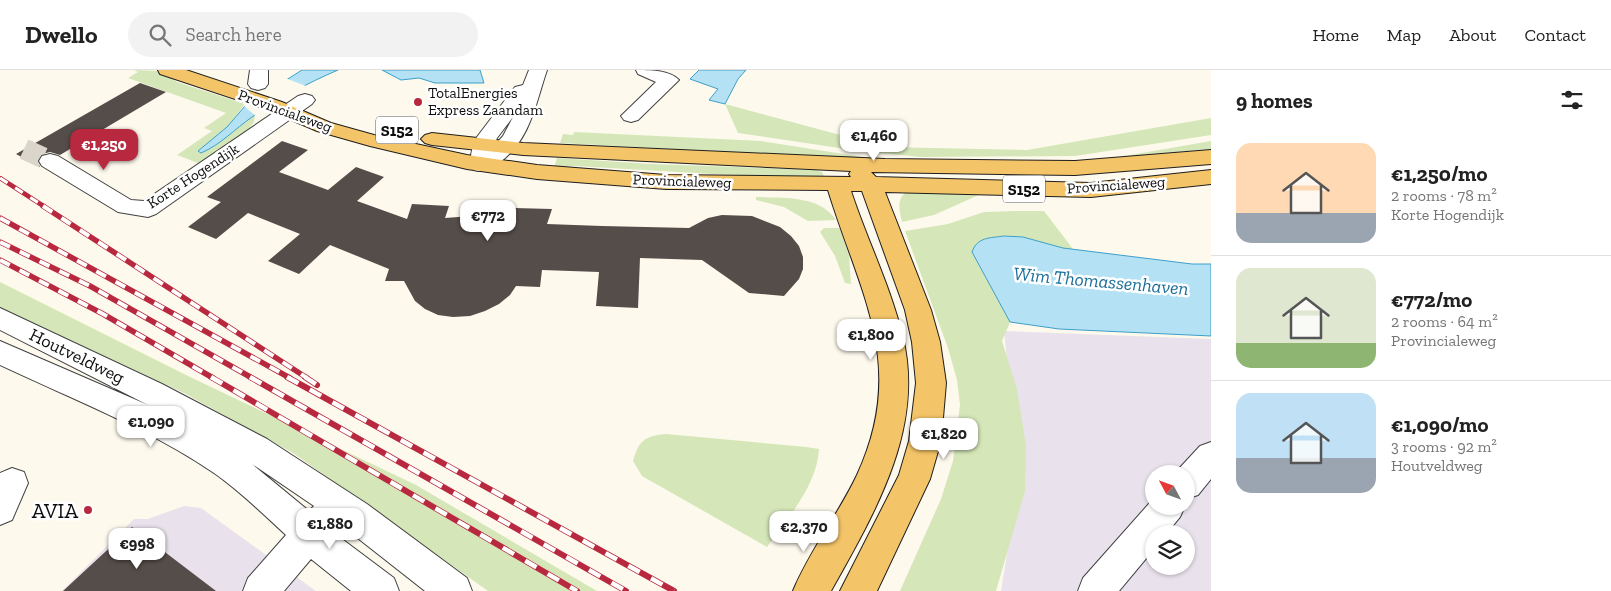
<!DOCTYPE html>
<html lang="en">
<head>
<meta charset="utf-8">
<style>
	body { margin:0; font-family:"Zilla Slab",serif; background:#f2f2f2; color:#222; height:100vh; display:flex; flex-direction:column; font-size:19px; white-space:nowrap }
	* { box-sizing:border-box; margin:0 }
	p { font-size:16px; color:#767676 }
	.icon { flex:none; width:28px; height:28px; fill:none; stroke:currentColor; stroke-width:2; stroke-linecap:round; stroke-linejoin:round }
	.map { position:relative; flex:1; overflow:hidden }
	.drawer { display:flex; flex-direction:column; background:#fff; width:400px }
	.drawer>* { flex:none }
	.needle { width:32px; rotate:311deg }
	.buttons { position:absolute; left:1145px; top:395px; display:grid; gap:10px }
	.buttons a { display:grid; place-items:center; width:50px; height:50px; border-radius:50%; background:#fff; box-shadow:0 1px 4px #0004; font-size:25px }
	.price { position:absolute; translate:-50% -42px; padding:0 11px; border-radius:10px; background:#fff; color:#222; font-size:16px; line-height:32px; filter:drop-shadow(0 1px 2px #0008) }
	.price::after { content:''; position:absolute; left:50%; top:30px; width:15px; height:11px; margin-left:-8px; background:inherit; clip-path:polygon(0 0,100% 0,50% 100%) }
	.price.selected { background:#b8293f; color:#fff }
	ul { padding:0; list-style:none }
	li { display:flex; align-items:center; gap:15px; height:125px; padding:0 25px }
	li+li { border-top:1px solid #e0e0e0 }
	li span { display:grid; place-items:center; flex:none; width:140px; height:100px; border-radius:15px; color:#555 }
	li>.icon { margin-inline-start:auto }
	span .icon { width:60px; height:60px; fill:#fffc; stroke-width:1 }
	li b { font-size:21px }
	h2 { display:flex; justify-content:space-between; align-items:center; height:60px; padding:0 25px; font-size:21px }
	header { display:flex; align-items:center; gap:30px; box-sizing:border-box; height:70px; padding:0 25px; background:#fff; border-bottom:1px solid #e0e0e0 }
	header strong { font-size:24px }
	nav { display:flex; gap:28px; margin-inline-start:auto; font-size:18px }
	.search { width:350px; height:45px; background:#f2f2f2; display:flex; align-items:center; gap:12px; box-sizing:border-box; padding:0 18px; border-radius:28px; color:#767676; font-size:19px }
	main { display:flex; flex:1; min-height:0 }
	.map>svg:first-child { display:block }
	.industrial { fill:#e9e1eb; fill-rule:evenodd }
	.green { fill:#d5e7b8 }
	.water { fill:#b4e2f4; stroke:#3d9fc9 }
	.pier { fill:#fef9ed }
	.building { fill:#554d4a }
	.lines { fill:none; stroke-linecap:round; stroke-linejoin:round }
	.minor-tunnel { stroke:#dad6cb; stroke-width:21; stroke-dasharray:21 11; stroke-linecap:butt }
	.minor-casing { stroke:#404040; stroke-width:2 }
	.major-casing { stroke:#1e1e1e; stroke-width:2 }
	.minor { fill:#fff; fill-rule:evenodd }
	.major { fill:#f4c468; fill-rule:evenodd }
	.rail-far2-casing { stroke:#b8293f; stroke-width:4.5 }
	.rail-far1-casing { stroke:#b8293f; stroke-width:5.5 }
	.rail-casing { stroke:#b8293f; stroke-width:6 }
	.rail-far2 { stroke:#fff; stroke-width:3; stroke-dasharray:9; stroke-linecap:butt }
	.rail-far1 { stroke:#fff; stroke-width:4; stroke-dasharray:11; stroke-linecap:butt }
	.rail { stroke:#fff; stroke-width:4.5; stroke-dasharray:13; stroke-linecap:butt }
	.poi-dot { fill:#b8293f; stroke:#fff; stroke-width:2 }
	.labels { text-anchor:middle; dominant-baseline:central; stroke-width:5; stroke-linejoin:round; paint-order:stroke }
	.far-poi-label { font-size:15px; fill:#0d0d0d; stroke:#fff; text-anchor:start }
	.far-street-label { font-size:15px; fill:#0d0d0d; stroke:#fff }
	.shield { fill:#fff; stroke:#565656; stroke-width:1 }
	.shield-label { font-size:16px; font-weight:bold; fill:#0d0d0d }
	.street-label { font-size:18px; fill:#0d0d0d; stroke:#fff }
	.water-label { font-size:19px; font-style:italic; fill:#1a6f9a; stroke:#fff }
	.near-poi-label { font-size:21px; fill:#0d0d0d; stroke:#fff; text-anchor:end }
</style>
</head>
<body>
<header>
<strong>Dwello</strong>
<div class="search"><svg class="icon" aria-label="search" viewBox="0 0 24 24"><circle cx="10" cy="10" r="6"/><path d="M15 15l6 6"/></svg>Search here</div>
<nav><a>Home</a><a>Map</a><a>About</a><a>Contact</a></nav>
</header>
<main>
<div class="map">
<svg width="1211" height="521" viewBox="0 0 1211 521">
	<rect width="100%" height="100%" fill="#fef9ed"/>
	<!-- industrial -->
	<path class="industrial" d="M1004,261l207,8v252h-210l18,-111zM1154,404h32v32h-32zM1154,464h32v32h-32z
		M184,436l17,2 115,83h-254l72,-72h14z"/>
	<!-- green -->
	<path class="green" d="M134,0l25,1 18,11 68,22 -18,23 -29,24 3,2 54,-38 -1,7 -7,9 -101,69 52,-37 -21,-8 35,-24 -8,-3 22,-15 -98,-35 10,-6z
		M725,34l160,43 142,3 184,-32v17l-136,21 -154,1 -62,-6 -121,-18z
		M574,62l187,9 102,16 1,2 -304,-16 3,-9 10,1z
		M1211,71v8l-92,8z
		M557,88l94,6 165,6 6,2 3,6 -112,-4 -138,-8 -21,2z
		M908,121l73,3 -47,21 -32,7c-3,-12 -6,-24 6,-31z
		M756,127c27,1 64,-2 80,23l-28,1 -24,-14 -28,-7z
		M1015,141h29l29,38 -101,3 38,70 -8,19 15,48 9,57 -1,45 -29,100h-96l41,-92 12,-38 7,-56 -3,-25 -9,-32 -43,-117 43,-7 36,-12z
		M824,158h16l9,27 2,29 -6,-1 -10,-27 -15,-24z
		M0,212l186,93 230,110 181,106h-109l-195,-138 -109,-60 -184,-86z
		M666,364l140,13 13,2c-2,37 -32,70 -52,98l-125,-71 -9,-15c6,-21 12,-25 33,-27z"/>
	<!-- water -->
	<path class="water" d="M302,0h36c-30,13 -59,28 -86,47 -17,12 -32,28 -51,36l-3,-2 29,-24 18,-21z
		M382,0h98l4,13h-49l-16,-5 -18,2z
		M699,0h47l-8,9 -13,25 -16,-4 9,-11 -28,-10z
		M1004,166l19,1 40,11 129,16h19v72l-152,-7 -49,-7 -38,-70c5,-15 18,-14 32,-16z"/>
	<!-- pier -->
	<path class="pier" d="M285,8l21,8 -49,31 -14,-12z"/>
	<!-- building -->
	<path class="building" d="M140,13l26,9 -106,63 -10,-3 -8,2 -5,6 3,7 -24,-13z
		M282,71l26,9 -29,22 49,18 28,-23 28,10 -27,24 50,18 5,-15 37,2 -4,12 27,-2 41,5 1,-13 38,1 -5,15 55,2 87,2 19,-10 14,-3 30,1 28,11 11,9 8,10 4,11v12l-4,10 -15,17 -35,-3 -47,-33 -62,-2 -2,50 -42,-2 3,-34 -57,-2 -2,17 -24,-1 -6,9 -11,9 -14,7 -15,5 -17,1 -15,-2 -13,-6 -10,-8 -11,-20h-19l4,-12 -59,-24 -31,29 -31,-13 32,-27 -52,-21 -32,26 -28,-12 33,-25 -14,-5z
		M132,457l84,64h-153z"/>
	<g class="lines">
		<!-- minor-tunnel -->
		<path class="minor-tunnel" d="M24,79l26,12"/>
		<!-- minor casing -->
		<g class="minor-casing">
			<path id="minor" d="M250,0h18v14l-3,4 -7,2 -7,-2 -3,-4z
				M529,0h18c-12,35 -16,69 -48,93 -9,6 -13,10 -25,7 -6,-9 -2,-24 3,-33l38,-50 8,-2zM513,47l-10,19 -9,10 3,-8z
				M636,0c13,0 34,0 43,10l-41,40 -7,2 -7,-2 -3,-4 35,-34 -18,-8z
				M305,24l7,2 3,4 -3,4 -156,110 -8,3 -30,-5 -76,-46 -3,-5 3,-5 8,-2 8,2 73,44 13,1 154,-105z
				M0,238l162,76 105,55 100,65 100,74 5,13h-47l-84,-66 -7,8 60,45 5,13h-48l-40,-32 -27,32h-41l5,-13 38,-43c-23,-21 -46,-44 -72,-62 -66,-45 -142,-74 -214,-108v-24l148,64 -148,-75zM252,394l62,42 -5,5z
				M1211,372v37l-13,16 -12,4v-25h-12l26,-28z
				M12,398l12,4 4,11 -16,37 -12,5v-52z
				M1154,428v8h31l-5,11 -14,17h-12v15l-35,42h-41l5,-13z"/>
		</g>
		<!-- major casing -->
		<g class="major-casing">
			<path id="major" d="M158,0h28l96,32 49,21 43,12 93,20 70,10 129,10 185,2 -2,-3 2,-3 -328,-16 -91,-10 -7,-2 -4,-4 4,-4 7,-2 91,10 362,16 190,2 136,-11v14l-136,11 -204,-3 5,5 215,6 120,-13v14l-120,13 -206,-5 46,118 9,32 6,41 -5,58 -11,38 -53,112h-37l59,-116 10,-34 7,-58 -4,-41 -7,-32 -43,-119h-11c16,49 40,96 52,147 22,91 -29,176 -72,253h-38c17,-41 45,-76 64,-116 51,-110 3,-181 -29,-285l-162,-1 -129,-10 -70,-10 -97,-23 -53,-15 -49,-21 -108,-36z"/>
		</g>
		<!-- minor -->
		<use href="#minor" class="minor"/>
		<!-- major -->
		<use href="#major" class="major"/>
		<!-- rail-far2 casing -->
		<g class="rail-far2-casing">
			<path id="rail-far2" d="M0,108l45,29"/>
		</g>
		<!-- rail-far1 casing -->
		<g class="rail-far1-casing">
			<path id="rail-far1" d="M43,136l264,172
				M0,148l290,160
				M0,172l90,44 162,92
				M0,190l103,54 110,64"/>
		</g>
		<!-- rail casing -->
		<g class="rail-casing">
			<path id="rail" d="M211,307l366,214
				M250,307l376,214
				M287,307l387,214
				M305,307l12,8"/>
		</g>
		<!-- rail-far2 -->
		<use href="#rail-far2" class="rail-far2"/>
		<!-- rail-far1 -->
		<use href="#rail-far1" class="rail-far1"/>
		<!-- rail -->
		<use href="#rail" class="rail"/>
	</g>
	<!-- markers -->
	<g class="poi-dot">
		<circle cx="418" cy="32" r="5"/>
		<circle cx="88" cy="440" r="5"/>
	</g>
	<g class="labels">
		<!-- far-poi labels -->
		<g class="far-poi-label">
			<text x="428" y="23">TotalEnergies<tspan x="428" dy="17">Express Zaandam</tspan></text>
		</g>
		<!-- far-street labels -->
		<g class="far-street-label">
			<text transform="translate(285 41) rotate(20)">Provincialeweg</text>
			<text transform="translate(193 106) rotate(-33)">Korte Hogendijk</text>
			<text transform="translate(682 111) rotate(2)">Provincialeweg</text>
			<text transform="translate(1116 115) rotate(-4)">Provincialeweg</text>
		</g>
		<!-- shield labels -->
		<g class="shield">
			<rect x="376" y="46.5" width="42" height="27" rx="4"/>
			<rect x="1003" y="105.5" width="42" height="27" rx="4"/>
		</g>
		<g class="shield-label">
			<text x="397" y="60">S152</text>
			<text x="1024" y="119">S152</text>
		</g>
		<!-- street labels -->
		<g class="street-label">
			<text transform="translate(77 286) rotate(26)">Houtveldweg</text>
		</g>
		<!-- water labels -->
		<g class="water-label">
			<text transform="translate(1101 211) rotate(5)">Wim Thomassenhaven</text>
		</g>
		<!-- near-poi labels -->
		<g class="near-poi-label">
			<text x="78" y="440">AVIA</text>
		</g>
	</g>
</svg>
<div class="buttons">
<a><svg class="needle" viewBox="-14 -14 28 28"><path d="M0-13l5 13h-10z" fill="#e53935"/><path d="M0 13l5-13h-10z" fill="#767676"/></svg></a>
<a><svg class="icon" aria-label="layers" viewBox="0 0 24 24"><path d="M12 4l9 5-9 5-9-5zM3 14l9 5 9-5"/></svg></a>
</div>
<b class="price" style="left:874px;top:92px">€1,460</b>
<b class="price selected" style="left:104px;top:101px">€1,250</b>
<b class="price" style="left:488px;top:172px">€772</b>
<b class="price" style="left:871px;top:291px">€1,800</b>
<b class="price" style="left:151px;top:378px">€1,090</b>
<b class="price" style="left:944px;top:390px">€1,820</b>
<b class="price" style="left:330px;top:480px">€1,880</b>
<b class="price" style="left:804px;top:483px">€2,370</b>
<b class="price" style="left:137px;top:500px">€998</b>
</div>
<section class="drawer">
<h2>9 homes<svg class="icon" aria-label="filters" viewBox="0 0 24 24"><path d="M4 7h16M4 17h16"/><circle cx="9" cy="7" r="2"/><circle cx="15" cy="17" r="2"/></svg></h2>
<ul>
<li><span style="background:linear-gradient(#ffd9b3 70%,#9aa5b1 0)"><svg class="icon" aria-label="home" viewBox="0 0 24 24"><path d="M3 11l9-7 9 7M6 9v11h12V9"/></svg></span><div><b>€1,250/mo</b><p>2 rooms · 78 m²</p><p>Korte Hogendijk</p></div></li>
<li><span style="background:linear-gradient(#dfe7d0 75%,#8fb573 0)"><svg class="icon" aria-label="home" viewBox="0 0 24 24"><path d="M3 11l9-7 9 7M6 9v11h12V9"/></svg></span><div><b>€772/mo</b><p>2 rooms · 64 m²</p><p>Provincialeweg</p></div></li>
<li><span style="background:linear-gradient(#bfe0f5 65%,#9aa5b1 0)"><svg class="icon" aria-label="home" viewBox="0 0 24 24"><path d="M3 11l9-7 9 7M6 9v11h12V9"/></svg></span><div><b>€1,090/mo</b><p>3 rooms · 92 m²</p><p>Houtveldweg</p></div></li>
</ul>
</section>
</main>
</body>
</html>
